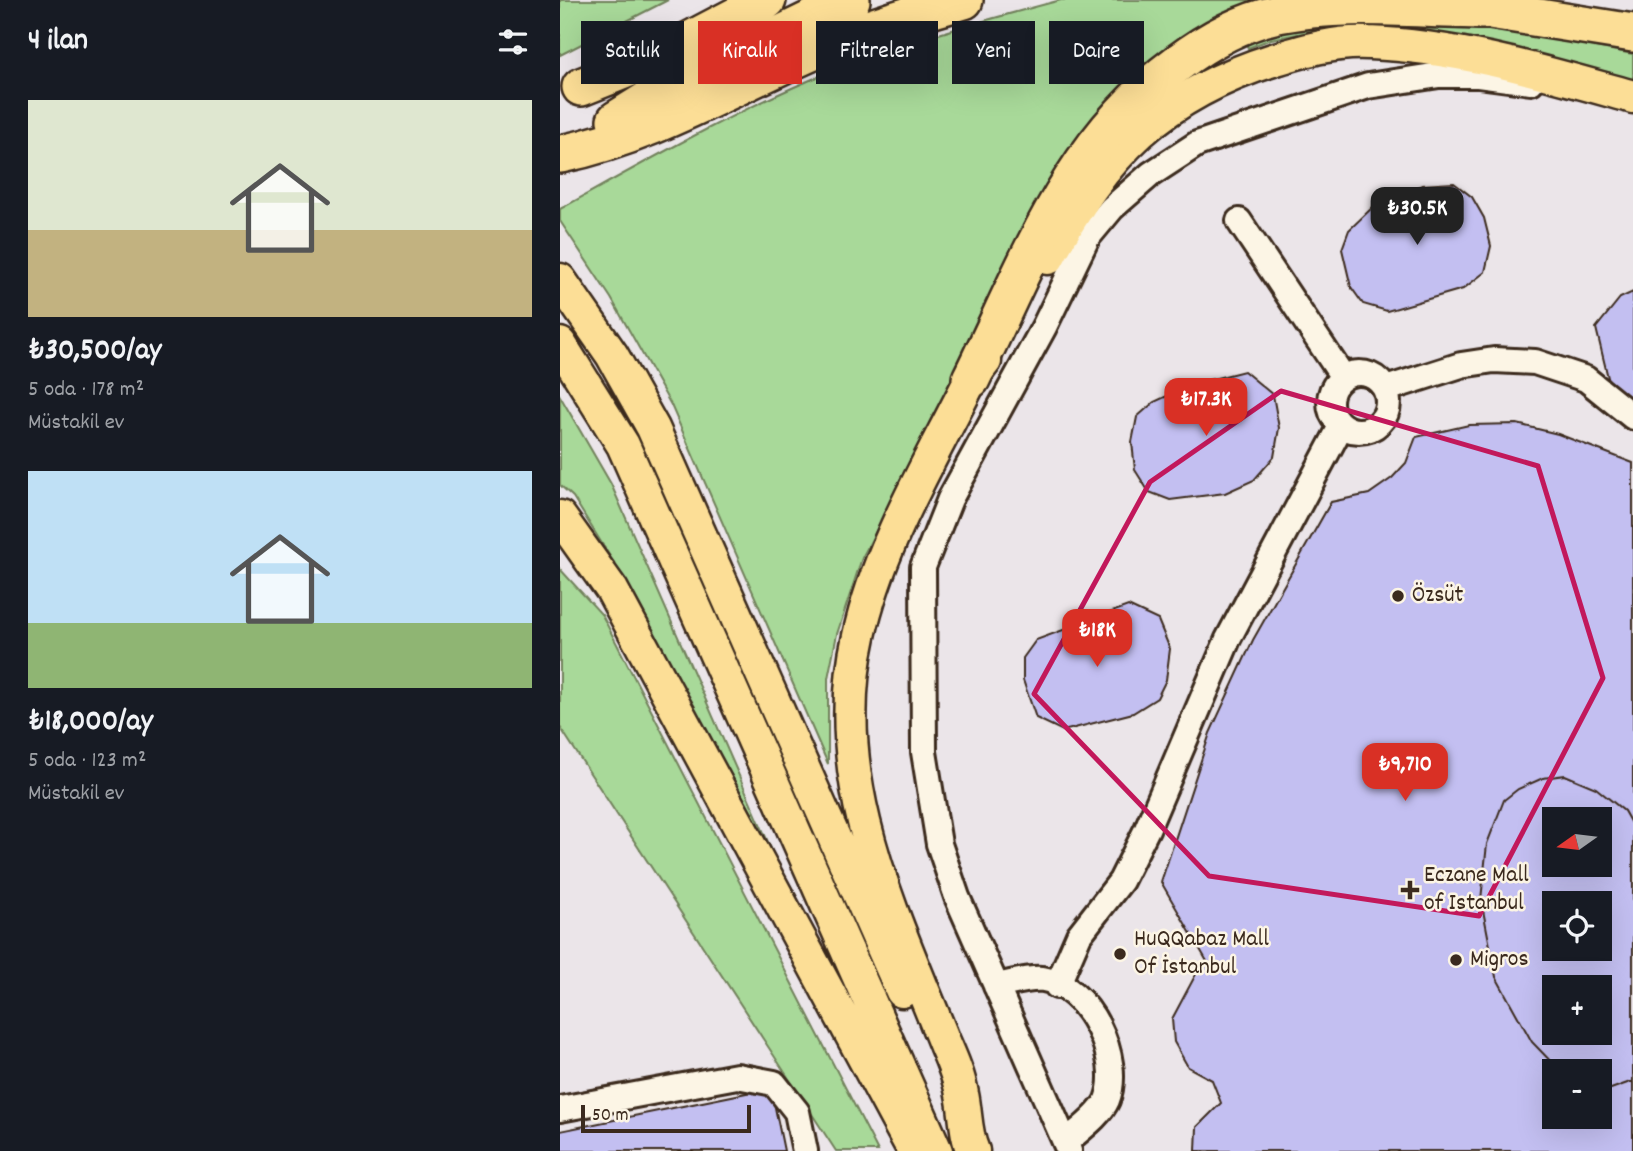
<!DOCTYPE html>
<html lang="tr">
<head>
<meta charset="utf-8">
<style>
	body { margin:0; font-family:Dekko,sans-serif; background:#242831; color:#f1f3f6; height:100vh; display:flex; flex-direction:column; font-size:26px; white-space:nowrap }
	* { box-sizing:border-box; margin:0 }
	p { font-size:23px; color:#9ea1a6 }
	.icon { flex:none; width:38px; height:38px; fill:none; stroke:currentColor; stroke-width:2; stroke-linecap:round; stroke-linejoin:round }
	.map { position:relative; flex:1; overflow:hidden }
	.sheet { display:flex; flex-direction:column; background:#171b24; width:560px }
	.sheet>* { flex:none }
	.top-card { position:absolute; left:21px; top:21px; width:665px; height:63px; display:flex; gap:14px }
	.needle { width:46px; rotate:256deg }
	.fabs { position:absolute; left:982px; top:807px; display:grid; gap:14px }
	.fabs a { display:grid; place-items:center; width:70px; height:70px; border-radius:0px; background:#171b24; box-shadow:0 7px 28px #0002; font-size:35px }
	.scale { position:absolute; left:21px; bottom:18px; width:170px; box-sizing:border-box; padding-left:7px; border:4px solid #3b2a1e; border-top:0; font-size:19px; line-height:24px; white-space:nowrap; color:#3b2a1e; -webkit-text-stroke:5px #fcf5e5; paint-order:stroke }
	.price { position:absolute; translate:-50% -60px; padding:0 16px; border-radius:14px; background:#d93025; color:#fff; font-size:23px; line-height:46px; filter:drop-shadow(0 2px 4px #0008) }
	.price::after { content:''; position:absolute; left:50%; top:42px; width:21px; height:16px; margin-left:-10px; background:inherit; clip-path:polygon(0 0,100% 0,50% 100%) }
	.price.active { background:#222; color:#fff }
	ul { padding:0; list-style:none }
	li { display:grid; align-content:center; gap:14px; height:371px; padding:0 28px }
	li span { display:grid; place-items:center; height:217px; border-radius:0px; color:#555 }
	li>.icon { margin-inline-start:auto }
	span .icon { width:126px; height:126px; fill:#fffc; stroke-width:1 }
	li b { font-size:30px }
	h2 { display:flex; justify-content:space-between; align-items:center; height:84px; padding:0 28px; font-size:30px }
	.pill { padding:0 24px; border-radius:0px; background:#171b24; box-shadow:0 7px 28px #0002; font-size:24px; line-height:63px }
	.pill.active { background:#d93025; color:#fff }
	main { display:flex; flex:1; min-height:0 }
	.map>svg:first-child { display:block }
	.green { fill:#a8d999; stroke:#72825c; stroke-width:2 }
	.building { fill:#c3bff1; stroke:#3b2a1e; stroke-width:2; fill-rule:evenodd }
	.lines { fill:none; stroke-linecap:round; stroke-linejoin:round }
	.minor-casing { stroke:#3b2a1e; stroke-width:30 }
	.major-casing { stroke:#3b2a1e; stroke-width:37 }
	.highway-casing { stroke:#3b2a1e; stroke-width:42 }
	.minor { stroke:#fcf5e5; stroke-width:24 }
	.major { stroke:#fcde96; stroke-width:32 }
	.highway { stroke:#fcde96; stroke-width:37 }
	.marked { fill:none; stroke:#c2185b; stroke-width:5; stroke-linejoin:round }
	.poi-dot { fill:#3b2a1e; stroke:#fcf5e5; stroke-width:2.5 }
	.labels { text-anchor:middle; dominant-baseline:central; stroke-width:5; stroke-linejoin:round; paint-order:stroke }
	.poi-label { font-size:24px; fill:#3b2a1e; stroke:#fcf5e5; text-anchor:start }
</style>
</head>
<body>
<main>
<section class="sheet">
<h2>4 ilan<svg class="icon" aria-label="filters" viewBox="0 0 24 24"><path d="M4 7h16M4 17h16"/><circle cx="9" cy="7" r="2"/><circle cx="15" cy="17" r="2"/></svg></h2>
<ul>
<li><span style="background:linear-gradient(#dfe7d0 60%,#c2b280 0)"><svg class="icon" aria-label="home" viewBox="0 0 24 24"><path d="M3 11l9-7 9 7M6 9v11h12V9"/></svg></span><div><b>₺30,500/ay</b><p>5 oda · 178 m²</p><p>Müstakil ev</p></div></li>
<li><span style="background:linear-gradient(#bfe0f5 70%,#8fb573 0)"><svg class="icon" aria-label="home" viewBox="0 0 24 24"><path d="M3 11l9-7 9 7M6 9v11h12V9"/></svg></span><div><b>₺18,000/ay</b><p>5 oda · 123 m²</p><p>Müstakil ev</p></div></li>
</ul>
</section>
<div class="map">
<svg width="1073" height="1151" viewBox="0 0 1073 1151">
	<rect width="100%" height="100%" fill="#ebe5e9"/>
	<filter id="ink" filterUnits="userSpaceOnUse"><feTurbulence type="fractalNoise" baseFrequency=".0143" numOctaves="2"/><feDisplacementMap in="SourceGraphic" scale="14" xChannelSelector="R" yChannelSelector="G"/><feConvolveMatrix kernelMatrix="1 2 1 2 8 2 1 2 1" color-interpolation-filters="sRGB"/></filter>
	<g filter="url(#ink)">
		<!-- green -->
		<path class="green" d="M0,0h108l-108,55z
			M501,0h208l-55,20 -266,373 -86,165 -25,76 -9,44v86l-157,-359 -60,-107 -51,-77v-12c87,-48 174,-98 267,-136 76,-31 155,-52 234,-73z
			M863,15l210,39v26l-236,-51 -48,-4 -78,14 -23,9 -5,-11 27,-9z
			M0,396l51,88 175,399 -149,-283 -64,-103 -13,-12z
			M0,569l42,46 276,536h-42l-276,-424z"/>
		<!-- building -->
		<path class="building" d="M894,183l18,14 12,21 7,28 -6,26 -22,17 -76,22 -24,-7 -12,-17 -9,-38 7,-19 28,-27 45,-18z
			M1073,292v106h-3l-21,-16 -13,-54 24,-30z
			M684,371l29,24 6,33 -5,29 -20,23 -29,13 -55,7 -21,-8 -14,-22 -3,-28 5,-25 17,-15 39,-18z
			M957,424l41,10 75,29v364l-9,-16 -28,-23 -31,-13 -22,3 -25,11 -14,11 -17,44 -6,56 15,77 36,65 28,29h-6v45h46v-28l11,1 22,-8v70h-437l1,-24 24,-24 -9,-23 -24,-13 -14,-25 -2,-23 24,-45 12,-11 -47,-81 49,-149 43,-93 78,-138 38,-8 23,-16 14,-15 10,-26 53,-12z
			M568,606l30,14 12,29 -4,31 -9,18 -24,15 -70,18 -27,-13 -13,-38v-22l13,-18z
			M1005,775l31,13 28,23 9,16v254l-22,8 -11,-1v-17h-40l-28,-29 -36,-65 -15,-77 6,-56 17,-44 14,-11 25,-11zM994,819h46v45h-46zM994,903h46v45h-46zM994,987h46v45h-46z
			M211,1088l13,63h-224v-20z"/>
		<g class="lines">
			<!-- minor casing -->
			<g class="minor-casing">
				<path id="minor" d="M679,221l104,156
					M770 402a29 29 0 1 1 58 0a29 29 0 1 1-58 0Z
					M826,389l75,-24 33,-5 41,2 51,17 47,38
					M436,986c13,-2 34,-9 47,-7 46,7 80,80 64,121 -7,16 -29,31 -41,42
					M497,986l22,-51 42,-54 26,-52 81,-190 113,-213
					M0,1109l177,-33 37,7 23,29 8,39
					M509,1151l-112,-254 -18,-53 -15,-92 -1,-185 27,-68 94,-172 43,-89 25,-30 39,-34 46,-30 171,-58 71,-11h39l53,7"/>
			</g>
			<!-- major casing -->
			<g class="major-casing">
				<path id="major" d="M488,258c57,-105 112,-163 228,-199 30,-9 61,-18 93,-16 89,3 178,30 264,54
					M0,280l52,75 41,73 249,563
					M0,344l63,101 313,706
					M0,517l52,73 302,561
					M413,1151c-8,-17 -7,-39 -11,-57 -3,-18 -10,-34 -17,-50 -52,-130 -119,-264 -86,-408 20,-91 71,-174 112,-257l14,-18"/>
			</g>
			<!-- highway casing -->
			<g class="highway-casing">
				<path id="highway" d="M908,4l22,6 143,23
					M21,87l85,-34 101,-53
					M56,120l32,-20 203,-100
					M1,154c97,-20 180,-74 271,-111 43,-18 87,-30 132,-43
					M411,379c57,-116 99,-237 207,-316 29,-22 64,-41 100,-49 70,-14 141,-4 212,-4"/>
			</g>
			<!-- minor -->
			<use href="#minor" class="minor"/>
			<!-- major -->
			<use href="#major" class="major"/>
			<!-- highway -->
			<use href="#highway" class="highway"/>
		</g>
	</g>
	<!-- marked area -->
	<path class="marked" d="M721,391l257,75 65,212 -124,238 -270,-40 -175,-182 116,-212z"/>
	<!-- markers -->
	<g class="poi-dot">
		<circle cx="838" cy="596" r="7"/>
		<path d="M846.5 879.5h7v7h7v7h-7v7h-7v-7h-7v-7h7z"/>
		<circle cx="560" cy="954" r="7"/>
		<circle cx="896" cy="960" r="7"/>
	</g>
	<g class="labels">
		<!-- poi labels -->
		<g class="poi-label">
			<text x="852" y="596">Özsüt</text>
			<text x="864" y="876">Eczane Mall<tspan x="864" dy="28">of Istanbul</tspan></text>
			<text x="574" y="940">HuQQabaz Mall<tspan x="574" dy="28">Of İstanbul</tspan></text>
			<text x="910" y="960">Migros</text>
		</g>
	</g>
</svg>
<div class="fabs">
<a><svg class="needle" viewBox="-14 -14 28 28"><path d="M0-13l5 13h-10z" fill="#e53935"/><path d="M0 13l5-13h-10z" fill="#9ea1a6"/></svg></a>
<a><svg class="icon" aria-label="locate" viewBox="0 0 24 24"><circle cx="12" cy="12" r="6"/><path d="M12 2v4M12 18v4M2 12h4M18 12h4"/></svg></a>
<a>+</a>
<a>−</a>
</div>
<div class="scale">50 m</div>
<b class="price active" style="left:857px;top:247px">₺30.5K</b>
<b class="price" style="left:646px;top:438px">₺17.3K</b>
<b class="price" style="left:537px;top:669px">₺18K</b>
<b class="price" style="left:845px;top:803px">₺9,710</b>
<div class="top-card">
<a class="pill">Satılık</a>
<a class="pill active">Kiralık</a>
<a class="pill">Filtreler</a>
<a class="pill">Yeni</a>
<a class="pill">Daire</a>
</div>
</div>
</main>
</body>
</html>
